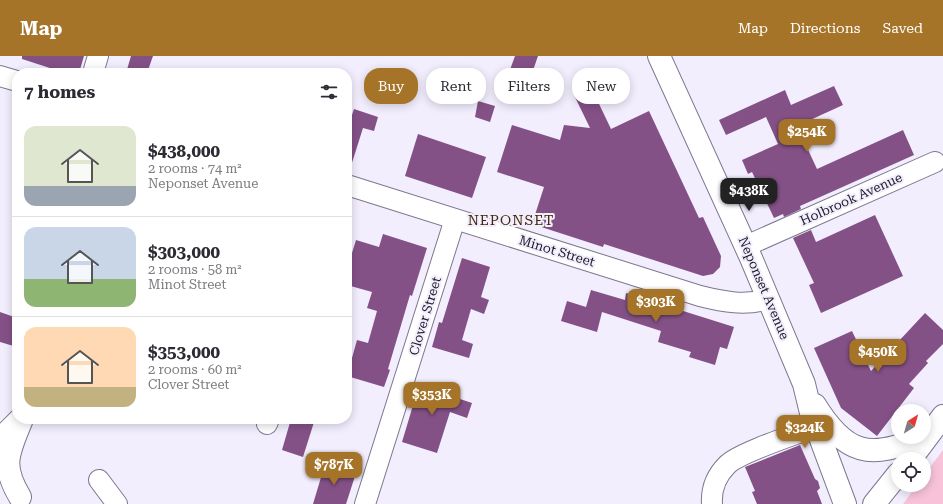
<!DOCTYPE html>
<html lang="en">
<head>
<meta charset="utf-8">
<style>
	body { margin:0; font-family:"Roboto Serif",serif; background:#f2f2f3; color:#2b2b33; height:100vh; display:flex; flex-direction:column; font-size:15px; white-space:nowrap }
	* { box-sizing:border-box; margin:0 }
	p { font-size:13px; color:#7c7c81 }
	.icon { flex:none; width:22px; height:22px; fill:none; stroke:currentColor; stroke-width:2; stroke-linecap:round; stroke-linejoin:round }
	.map { position:relative; flex:1; overflow:hidden }
	.drawer { position:absolute; left:12px; top:12px; width:340px; height:356px; display:flex; flex-direction:column; background:#fff; border-radius:16px; box-shadow:0 2px 10px #0003 }
	.drawer>* { flex:none }
	.banner { position:absolute; left:364px; top:12px; width:380px; height:36px; display:flex; gap:8px }
	.needle { width:26px; rotate:37deg }
	.tools { position:absolute; left:891px; top:348px; display:grid; gap:8px }
	.tools a { display:grid; place-items:center; width:40px; height:40px; border-radius:50%; background:#fff; box-shadow:0 2px 10px #0003; font-size:20px }
	.price { position:absolute; translate:-50% -34px; padding:0 9px; border-radius:8px; background:#a57429; color:#fff; font-size:13px; line-height:26px; filter:drop-shadow(0 1px 2px #0008) }
	.price::after { content:''; position:absolute; left:50%; top:24px; width:12px; height:9px; margin-left:-6px; background:inherit; clip-path:polygon(0 0,100% 0,50% 100%) }
	.price.selected { background:#222; color:#fff }
	ul { padding:0; list-style:none }
	li { display:flex; align-items:center; gap:12px; height:100px; padding:0 12px }
	li+li { border-top:1px solid #e1e1e2 }
	li span { display:grid; place-items:center; flex:none; width:112px; height:80px; border-radius:12px; color:#555 }
	li>.icon { margin-inline-start:auto }
	span .icon { width:48px; height:48px; fill:#fffc; stroke-width:1 }
	li b { font-size:17px }
	h2 { display:flex; justify-content:space-between; align-items:center; height:48px; padding:0 12px; font-size:17px }
	.tag { padding:0 14px; border-radius:16px; background:#fff; box-shadow:0 2px 10px #0003; font-size:14px; line-height:36px }
	.tag.selected { background:#a57429; color:#fff }
	header { display:flex; align-items:center; gap:24px; box-sizing:border-box; height:56px; padding:0 20px; background:#a57429; color:#fff }
	header strong { font-size:19px }
	nav { display:flex; gap:22px; margin-inline-start:auto; font-size:14px }
	.map>svg:first-child { display:block }
	.green { fill:#f8c3d9 }
	.building { fill:#845187 }
	.lines { fill:none; stroke-linecap:round; stroke-linejoin:round }
	.minor-casing { stroke:#7d778e; stroke-width:22 }
	.major-casing { stroke:#7d778e; stroke-width:24 }
	.highway-casing { stroke:#7d778e; stroke-width:24 }
	.minor { stroke:#fff; stroke-width:20 }
	.major { stroke:#fff; stroke-width:22 }
	.highway { stroke:#fff; stroke-width:22 }
	.labels { text-anchor:middle; dominant-baseline:central; stroke-width:4; stroke-linejoin:round; paint-order:stroke }
	.street-label { font-size:13px; fill:#1c1a23; stroke:#f2eefe }
	.neighbourhood-label { font-size:14px; letter-spacing:1px; fill:#3f2803; stroke:#f2eefe }
</style>
</head>
<body>
<header>
<strong>Map</strong>
<nav><a>Map</a><a>Directions</a><a>Saved</a></nav>
</header>
<div class="map">
<svg width="943" height="448" viewBox="0 0 943 448">
	<rect width="100%" height="100%" fill="#f2eefe"/>
	<!-- green -->
	<path class="green" d="M943,394v54h-40l14,-19h7v-10z"/>
	<!-- building -->
	<path class="building" d="M22,0h62l-5,17h-24l1,-3 -34,-11z
		M131,0h22l-6,17h-21z
		M515,0h23l-10,29 -21,-7z
		M389,14l24,7 -6,19 -24,-8z
		M834,30l9,19 -46,21 20,43 86,-39 11,25 -114,51 1,3 -17,8 -1,-3 -9,4 -22,-46 -4,2 -6,-14 36,-16 -12,-27 -40,18 -7,-15 66,-30 6,15z
		M591,31l20,42 38,-18 50,107 4,-1 18,39 -1,11 -7,7 -10,2 -99,-32 -1,3 -71,-23 12,-37 -47,-15 15,-47 48,15 4,-15 26,3 -16,-33z
		M478,45l17,5 -5,16 -15,-5z
		M354,53l24,8 -4,14 -11,-3 -13,41 -3,-1v-48l3,1z
		M418,78l68,23 -14,41 -67,-22z
		M875,159l28,61 -82,37 -12,-28 5,-2 -21,-45 18,-8 5,12z
		M383,178l44,14 -15,48 -2,-1 -22,74 2,1 -6,17 -37,-11v-19l5,1 5,-18 11,3 9,-32 -10,-3 5,-16 -25,-7v-33l5,1 4,-13 23,7z
		M462,202l28,9 -9,30 8,3 -5,14 -13,-5 -9,31 11,4 -4,14 -37,-11 7,-25 3,1z
		M591,234l34,10 1,-7 108,34 -7,22 -7,-2 -5,18 -26,-8 2,-5 -33,-10 3,-11 -59,-19 -5,20 -36,-11 6,-20 19,6z
		M0,256l17,6v29l-17,-5z
		M925,257l18,17v14l-17,17 2,2 -19,21 5,4 -37,48 -36,-28 -27,-60 38,-17 19,40z
		M420,326l38,11 -1,5 15,5 -5,15 -17,-6 -13,41 -35,-11z
		M291,363h24l-12,38 -21,-7z
		M800,389l15,34 3,2 2,7 -3,3 5,13h-65l-5,-12 3,-1 -10,-24z
		M325,408l31,9 -10,31h-33z"/>
	<g class="lines">
		<!-- minor casing -->
		<g class="minor-casing">
			<path id="minor" d="M93,17l5,-17
				M0,20l17,5
				M347,129l353,111c24,6 45,10 68,3
				M746,190l189,-84
				M267,368l2,-5
				M0,382l19,-19
				M99,424l18,24
				M365,448l90,-285
				M712,448c-1,-15 4,-28 15,-39 11,-12 70,-31 88,-38"/>
		</g>
		<!-- major casing -->
		<g class="major-casing">
			<path id="major" d="M659,0l92,202 53,126 7,29 34,91
				M815,349c31,50 55,55 107,32
				M916,396l27,-36
				M874,448l24,-30"/>
		</g>
		<!-- highway casing -->
		<g class="highway-casing">
			<path id="highway" d="M20,441c-20,-33 -11,-45 2,-78"/>
		</g>
		<!-- minor -->
		<use href="#minor" class="minor"/>
		<!-- major -->
		<use href="#major" class="major"/>
		<!-- highway -->
		<use href="#highway" class="highway"/>
	</g>
	<g class="labels">
		<!-- street labels -->
		<g class="street-label">
			<text transform="translate(851 143) rotate(-24)">Holbrook Avenue</text>
			<text transform="translate(557 195) rotate(17)">Minot Street</text>
			<text transform="translate(764 232) rotate(67)">Neponset Avenue</text>
			<text transform="translate(425 260) rotate(-73)">Clover Street</text>
		</g>
		<!-- neighbourhood labels -->
		<g class="neighbourhood-label">
			<text x="511" y="164">NEPONSET</text>
		</g>
	</g>
</svg>
<div class="tools">
<a><svg class="needle" viewBox="-14 -14 28 28"><path d="M0-13l5 13h-10z" fill="#e53935"/><path d="M0 13l5-13h-10z" fill="#7c7c81"/></svg></a>
<a><svg class="icon" aria-label="locate" viewBox="0 0 24 24"><circle cx="12" cy="12" r="6"/><path d="M12 2v4M12 18v4M2 12h4M18 12h4"/></svg></a>
</div>
<b class="price" style="left:807px;top:97px">$254K</b>
<b class="price selected" style="left:749px;top:156px">$438K</b>
<b class="price" style="left:656px;top:267px">$303K</b>
<b class="price" style="left:878px;top:317px">$450K</b>
<b class="price" style="left:432px;top:360px">$353K</b>
<b class="price" style="left:805px;top:393px">$324K</b>
<b class="price" style="left:334px;top:430px">$787K</b>
<div class="banner">
<a class="tag selected">Buy</a>
<a class="tag">Rent</a>
<a class="tag">Filters</a>
<a class="tag">New</a>
</div>
<section class="drawer">
<h2>7 homes<svg class="icon" aria-label="filters" viewBox="0 0 24 24"><path d="M4 7h16M4 17h16"/><circle cx="9" cy="7" r="2"/><circle cx="15" cy="17" r="2"/></svg></h2>
<ul>
<li><span style="background:linear-gradient(#dfe7d0 75%,#9aa5b1 0)"><svg class="icon" aria-label="home" viewBox="0 0 24 24"><path d="M3 11l9-7 9 7M6 9v11h12V9"/></svg></span><div><b>$438,000</b><p>2 rooms · 74 m²</p><p>Neponset Avenue</p></div></li>
<li><span style="background:linear-gradient(#c9d6e8 65%,#8fb573 0)"><svg class="icon" aria-label="home" viewBox="0 0 24 24"><path d="M3 11l9-7 9 7M6 9v11h12V9"/></svg></span><div><b>$303,000</b><p>2 rooms · 58 m²</p><p>Minot Street</p></div></li>
<li><span style="background:linear-gradient(#ffd9b3 75%,#c2b280 0)"><svg class="icon" aria-label="home" viewBox="0 0 24 24"><path d="M3 11l9-7 9 7M6 9v11h12V9"/></svg></span><div><b>$353,000</b><p>2 rooms · 60 m²</p><p>Clover Street</p></div></li>
</ul>
</section>
</div>
</body>
</html>
